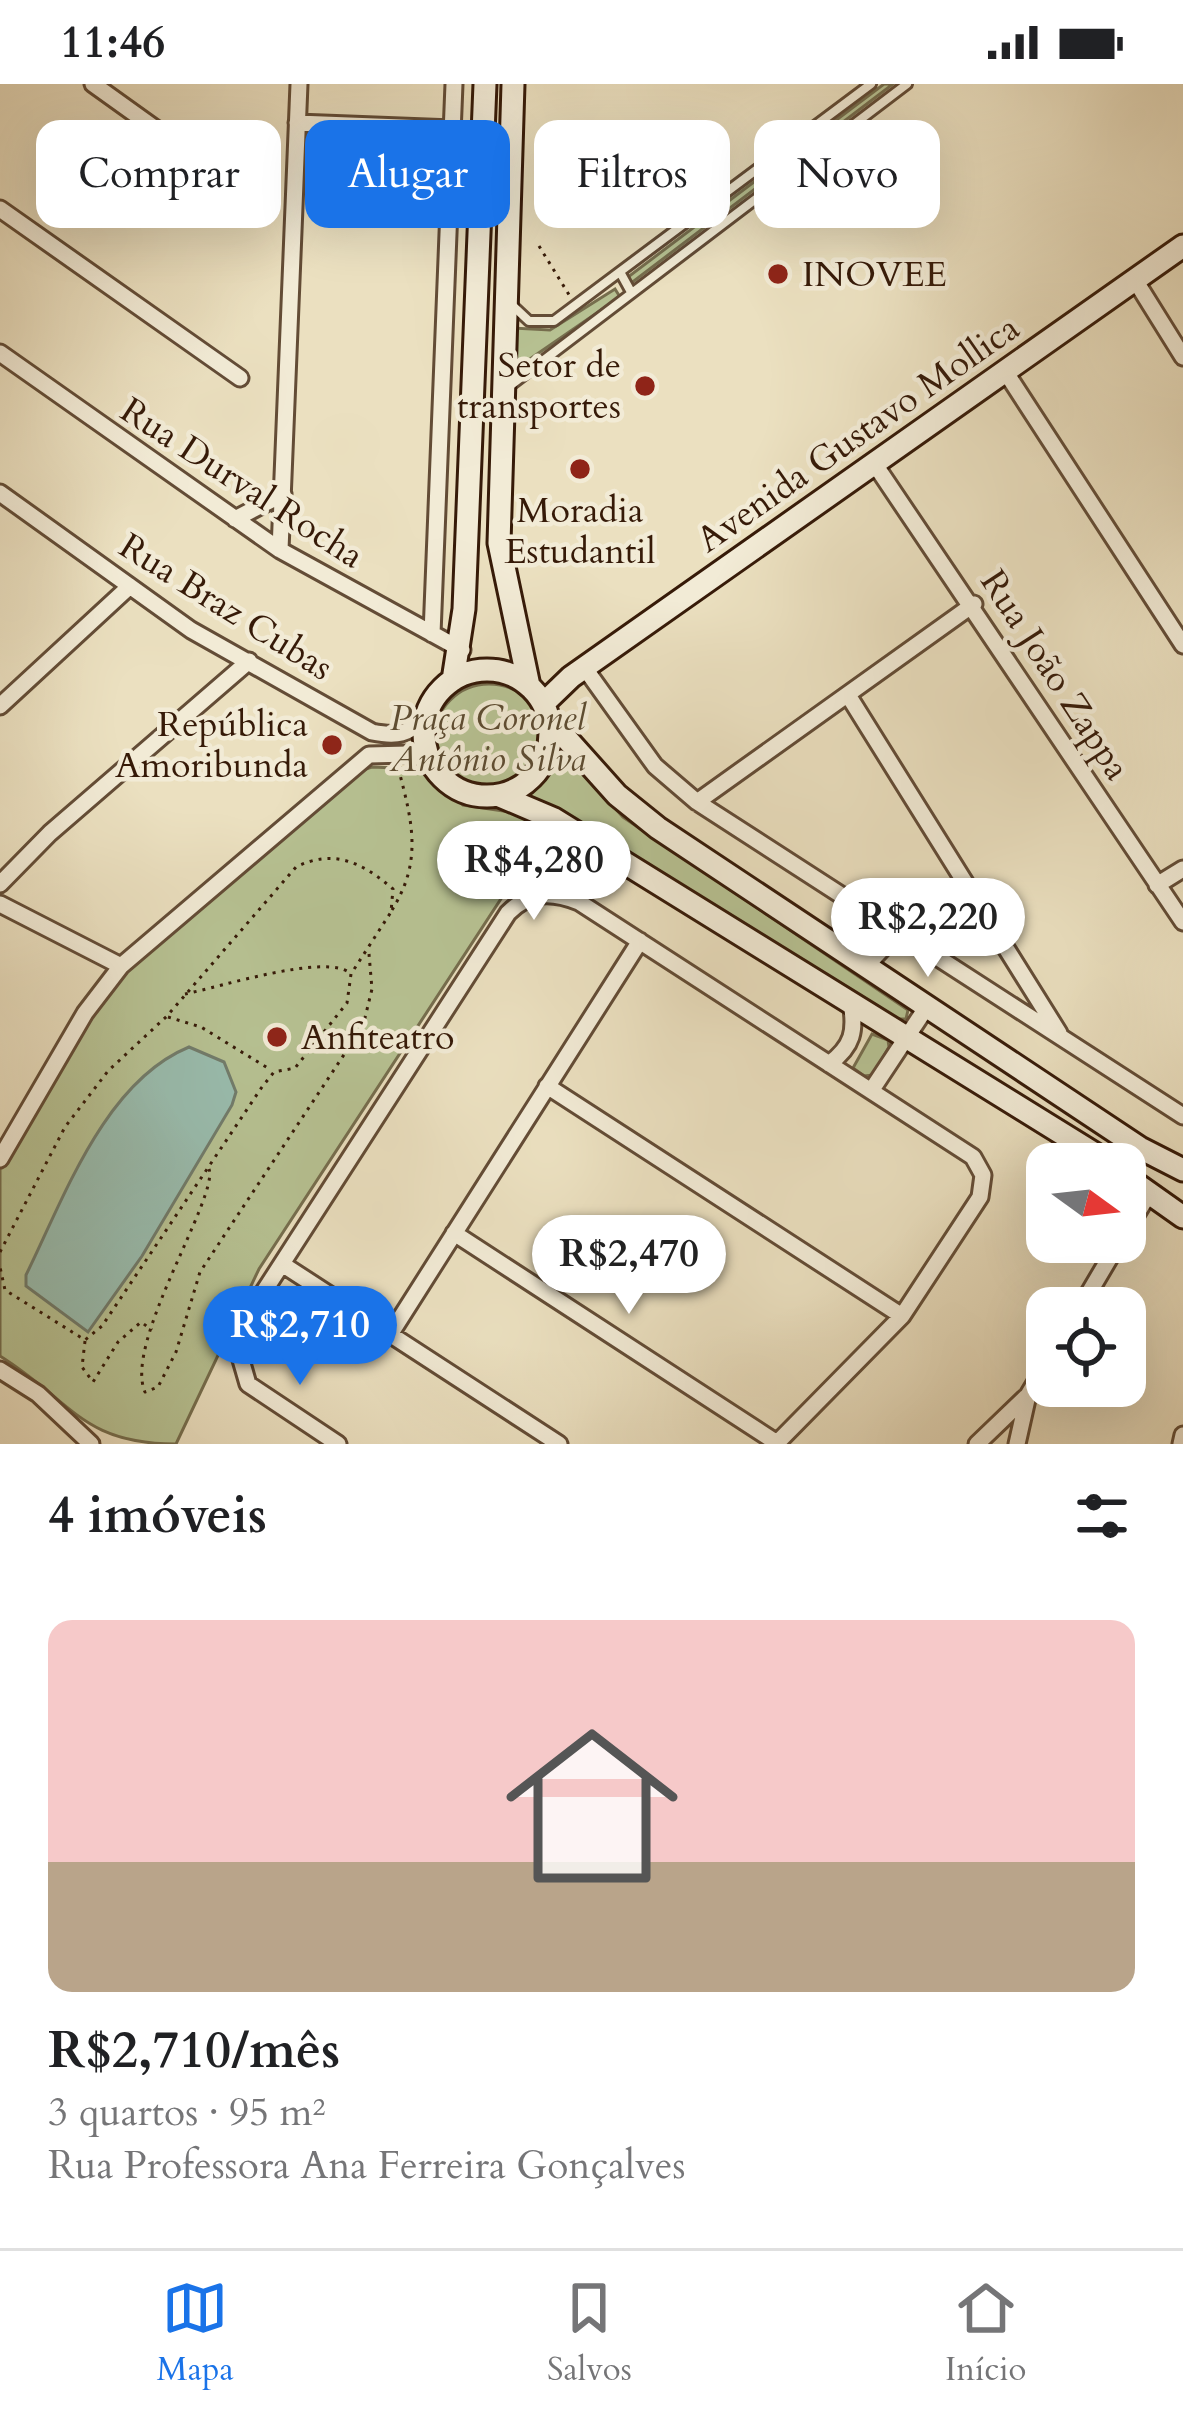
<!DOCTYPE html>
<html lang="pt">
<head>
<meta charset="utf-8">
<style>
	body { margin:0; font-family:Cardo,serif; background:#f2f2f2; color:#202124; height:100vh; display:flex; flex-direction:column; font-size:45px; white-space:nowrap }
	* { box-sizing:border-box; margin:0 }
	p { font-size:39px; color:#757577 }
	.icon { flex:none; width:66px; height:66px; fill:none; stroke:currentColor; stroke-width:2; stroke-linecap:round; stroke-linejoin:round }
	.map { position:relative; height:1360px; overflow:hidden }
	.drawer { display:flex; flex-direction:column; background:#fff; flex:1 }
	.drawer>* { flex:none }
	.banner { position:absolute; left:36px; top:36px; width:1113px; height:108px; display:flex; gap:24px }
	.needle { width:78px; rotate:105deg }
	.tools { position:absolute; left:1026px; top:1059px; display:grid; gap:24px }
	.tools a { display:grid; place-items:center; width:120px; height:120px; border-radius:24px; background:#fff; box-shadow:0 12px 48px #0002; font-size:60px }
	.price { position:absolute; translate:-50% -102px; padding:0 27px; border-radius:42px; background:#fff; color:#222; font-size:39px; line-height:78px; filter:drop-shadow(0 3px 6px #0008) }
	.price::after { content:''; position:absolute; left:50%; top:72px; width:36px; height:27px; margin-left:-18px; background:inherit; clip-path:polygon(0 0,100% 0,50% 100%) }
	.price.on { background:#1a73e8; color:#fff }
	ul { padding:0; list-style:none }
	li { display:grid; align-content:center; gap:24px; height:636px; padding:0 48px }
	li span { display:grid; place-items:center; height:372px; border-radius:24px; color:#555 }
	li>.icon { margin-inline-start:auto }
	span .icon { width:216px; height:216px; fill:#fffc; stroke-width:1 }
	li b { font-size:51px }
	h2 { display:flex; justify-content:space-between; align-items:center; height:144px; padding:0 48px; font-size:51px }
	.pill { padding:0 42px; border-radius:24px; background:#fff; box-shadow:0 12px 48px #0002; font-size:42px; line-height:108px }
	.pill.on { background:#1a73e8; color:#fff }
	.status { display:flex; justify-content:space-between; align-items:center; height:84px; padding:0 60px; background:#fff; direction:ltr }
	.status svg { height:33px; fill:currentColor }
	.tab-bar { display:flex; justify-content:space-around; align-items:center; height:168px; border-top:3px solid #e0e0e0; background:#fff; font-size:33px; color:#757577 }
	.tab-bar a { display:grid; justify-items:center; gap:6px }
	.tab-bar .on { color:#1a73e8 }
	.map>svg:first-child { display:block }
	.green { fill:#b7c293; stroke:#766e4e; stroke-width:3 }
	.water { fill:#99bdaf; stroke:#717c6c; stroke-width:3 }
	.lines { fill:none; stroke-linecap:round; stroke-linejoin:round }
	.lane-casing { stroke:#634c36; stroke-width:14 }
	.street-casing { stroke:#634c36; stroke-width:21 }
	.secondary-casing { stroke:#361a08; stroke-width:27 }
	.path { stroke:#361a08; stroke-width:3; stroke-dasharray:3 6; stroke-linecap:butt }
	.lane { stroke:#f2ebd6; stroke-width:8 }
	.street { stroke:#f2ebd6; stroke-width:15 }
	.secondary { stroke:#f2ebd6; stroke-width:21 }
	.poi-dot { fill:#8f2418; stroke:#f2ebd6; stroke-width:4.5 }
	.labels { text-anchor:middle; dominant-baseline:central; stroke-width:9; stroke-linejoin:round; paint-order:stroke }
	.poi-label { font-size:36px; fill:#361a08; stroke:#f2ebd6; text-anchor:start }
	.street-label { font-size:36px; fill:#361a08; stroke:#f2ebd6 }
	.park-label { font-size:36px; font-style:italic; fill:#5d4c32; stroke:#f2ebd6 }
</style>
</head>
<body>
<div class="status"><b>11:46</b><svg viewBox="0 0 49 12"><path d="M0 12V9h3v3zM5 12V6h3v6zM10 12V3h3v9zM15 12V0h3v12zM26 1h20v11H26zM47 4h2v5h-2z"/></svg></div>
<div class="map">
<svg width="1183" height="1360" viewBox="0 0 1183 1360">
	<rect width="100%" height="100%" fill="#ebe0c0"/>
	<filter id="stains"><feTurbulence type="fractalNoise" baseFrequency=".00167" numOctaves="4"/><feColorMatrix values="0 0 0 0 .2 0 0 0 0 .09 0 0 0 0 .02 0 0 0 .5 -.17"/></filter>
	<radialGradient id="worn" r=".72"><stop offset=".6" stop-color="#630" stop-opacity="0"/><stop offset="1" stop-color="#630" stop-opacity=".3"/></radialGradient>
	<!-- green -->
	<path class="green" d="M884,0h9l-263,200 -2,-7z
		M615,205l5,8 -109,75 2,-44 37,2z
		M434 655a55 55 0 1 1 110 0a55 55 0 1 1-110 0Z
		M559,662l64,71 285,193 -2,9h-12l-367,-221 30,-32z
		M372,683l48,2 43,36 53,8 28,20 -285,436 -83,175c-94,0 -103,-42 -176,-88v-190l77,-129 46,-65 227,-198z
		M872,950l16,6 1,7 -16,28 -9,1 -11,-8z"/>
	<!-- water -->
	<path class="water" d="M189,963l35,15 12,30 -4,13 -90,151 -54,76 -62,-46v-11c38,-77 78,-193 163,-228z"/>
	<g class="lines">
		<!-- lane casing -->
		<g class="lane-casing">
			<path id="lane" d="M620,188l11,20
				M513,222l16,15h25l317,-237
				M511,301l396,-301"/>
		</g>
		<!-- street casing -->
		<g class="street-casing">
			<path id="street" d="M93,0l155,111
				M297,39l156,6
				M0,125l240,169
				M1135,196l48,77
				M0,269l280,197 182,100
				M1005,287l178,274
				M874,379l309,459
				M0,409l191,137 181,102c25,5 36,3 54,-16
				M235,435l48,-25
				M280,466l19,-466
				M432,550l22,-550
				M584,583l71,99 42,36 486,314
				M848,611l211,338
				M0,622l130,-120
				M697,718l277,-198
				M0,800l50,-51 199,-172
				M1157,801l26,-16
				M0,820l121,62
				M865,883l35,-37
				M829,980c24,-18 27,-33 22,-62
				M547,1002l355,230
				M871,1007l55,-83
				M0,1075l85,-146 36,-47 248,-211 39,-1 22,7
				M454,1149l323,210
				M1125,1149l23,-38
				M282,1180l277,180
				M1080,1224l39,-66
				M391,1249l249,-392
				M0,1286l38,24 53,50
				M338,1360l-90,-60 -11,-38 6,-22 265,-411c22,-22 43,-22 71,-11l394,255 10,18 -3,22 -78,119 -126,128
				M977,1360l49,-47
				M1017,1360l11,-49 19,-32
				M1181,1360l2,-9"/>
		</g>
		<!-- secondary casing -->
		<g class="secondary-casing">
			<path id="secondary" d="M513,0l-14,459 30,143
				M424 649a63 63 0 1 1 126 0a63 63 0 1 1-126 0Z
				M453,596l11,-71 21,-525
				M543,620l28,-27 612,-431
				M549,635l68,76 41,33 482,320 43,22
				M500,712l54,23 557,345
				M1125,1092l58,41"/>
		</g>
		<!-- path -->
		<path class="path" d="M539,162l32,52
			M392,826c30,-48 21,-86 7,-139
			M185,910c35,-7 140,-41 165,-21
			M168,933l33,10 70,43
			M209,1085c10,28 -86,174 -64,223l13,-5 18,-35 24,-80 163,-246 9,-37 -3,-35
			M0,1168l65,-125 43,-56 59,-55 129,-149c38,-19 67,-4 97,22l-2,23 -40,62 -4,29 -52,65 -21,4 -12,15 -160,239 -17,14 -80,-50 -5,-23
			M85,1257l-3,26 11,15 25,-40 23,-20 11,8"/>
		<!-- lane -->
		<use href="#lane" class="lane"/>
		<!-- street -->
		<use href="#street" class="street"/>
		<!-- secondary -->
		<use href="#secondary" class="secondary"/>
	</g>
	<!-- markers -->
	<g class="poi-dot">
		<circle cx="778" cy="190" r="12"/>
		<circle cx="645" cy="302" r="12"/>
		<circle cx="580" cy="385" r="12"/>
		<circle cx="332" cy="661" r="12"/>
		<circle cx="277" cy="953" r="12"/>
	</g>
	<g class="labels">
		<!-- poi labels -->
		<g class="poi-label">
			<text x="802" y="190">INOVEE</text>
			<text x="621" y="281" text-anchor="end">Setor de<tspan x="621" dy="41">transportes</tspan></text>
			<text x="580" y="426" text-anchor="middle">Moradia<tspan x="580" dy="41">Estudantil</tspan></text>
			<text x="308" y="640" text-anchor="end">República<tspan x="308" dy="41">Amoribunda</tspan></text>
			<text x="301" y="953">Anfiteatro</text>
		</g>
		<!-- street labels -->
		<g class="street-label">
			<text transform="translate(858 350) rotate(-35)">Avenida Gustavo Mollica</text>
			<text transform="translate(242 399) rotate(33)">Rua Durval Rocha</text>
			<text transform="translate(226 523) rotate(32)">Rua Braz Cubas</text>
			<text transform="translate(1055 591) rotate(57)">Rua João Zappa</text>
		</g>
		<!-- park labels -->
		<g class="park-label">
			<text x="488" y="634">Praça Coronel<tspan x="488" dy="41">Antônio Silva</tspan></text>
		</g>
	</g>
	<rect width="100%" height="100%" filter="url(#stains)"/>
	<rect width="100%" height="100%" fill="url(#worn)"/>
</svg>
<div class="tools">
<a><svg class="needle" viewBox="-14 -14 28 28"><path d="M0-13l5 13h-10z" fill="#e53935"/><path d="M0 13l5-13h-10z" fill="#757577"/></svg></a>
<a><svg class="icon" aria-label="locate" viewBox="0 0 24 24"><circle cx="12" cy="12" r="6"/><path d="M12 2v4M12 18v4M2 12h4M18 12h4"/></svg></a>
</div>
<b class="price" style="left:534px;top:839px">R$4,280</b>
<b class="price" style="left:928px;top:896px">R$2,220</b>
<b class="price" style="left:629px;top:1233px">R$2,470</b>
<b class="price on" style="left:300px;top:1304px">R$2,710</b>
<div class="banner">
<a class="pill">Comprar</a>
<a class="pill on">Alugar</a>
<a class="pill">Filtros</a>
<a class="pill">Novo</a>
</div>
</div>
<section class="drawer">
<h2>4 imóveis<svg class="icon" aria-label="filters" viewBox="0 0 24 24"><path d="M4 7h16M4 17h16"/><circle cx="9" cy="7" r="2"/><circle cx="15" cy="17" r="2"/></svg></h2>
<ul>
<li><span style="background:linear-gradient(#f6c9c9 65%,#b9a48a 0)"><svg class="icon" aria-label="home" viewBox="0 0 24 24"><path d="M3 11l9-7 9 7M6 9v11h12V9"/></svg></span><div><b>R$2,710/mês</b><p>3 quartos · 95 m²</p><p>Rua Professora Ana Ferreira Gonçalves</p></div></li>
</ul>
</section>
<nav class="tab-bar">
<a class="on"><svg class="icon" aria-label="map" viewBox="0 0 24 24"><path d="M3 6l6-2 6 2 6-2v14l-6 2-6-2-6 2zM9 4v14M15 6v14"/></svg>Mapa</a>
<a><svg class="icon" aria-label="saved" viewBox="0 0 24 24"><path d="M7 4h10v16l-5-4-5 4z"/></svg>Salvos</a>
<a><svg class="icon" aria-label="home" viewBox="0 0 24 24"><path d="M3 11l9-7 9 7M6 9v11h12V9"/></svg>Início</a>
</nav>
</body>
</html>
